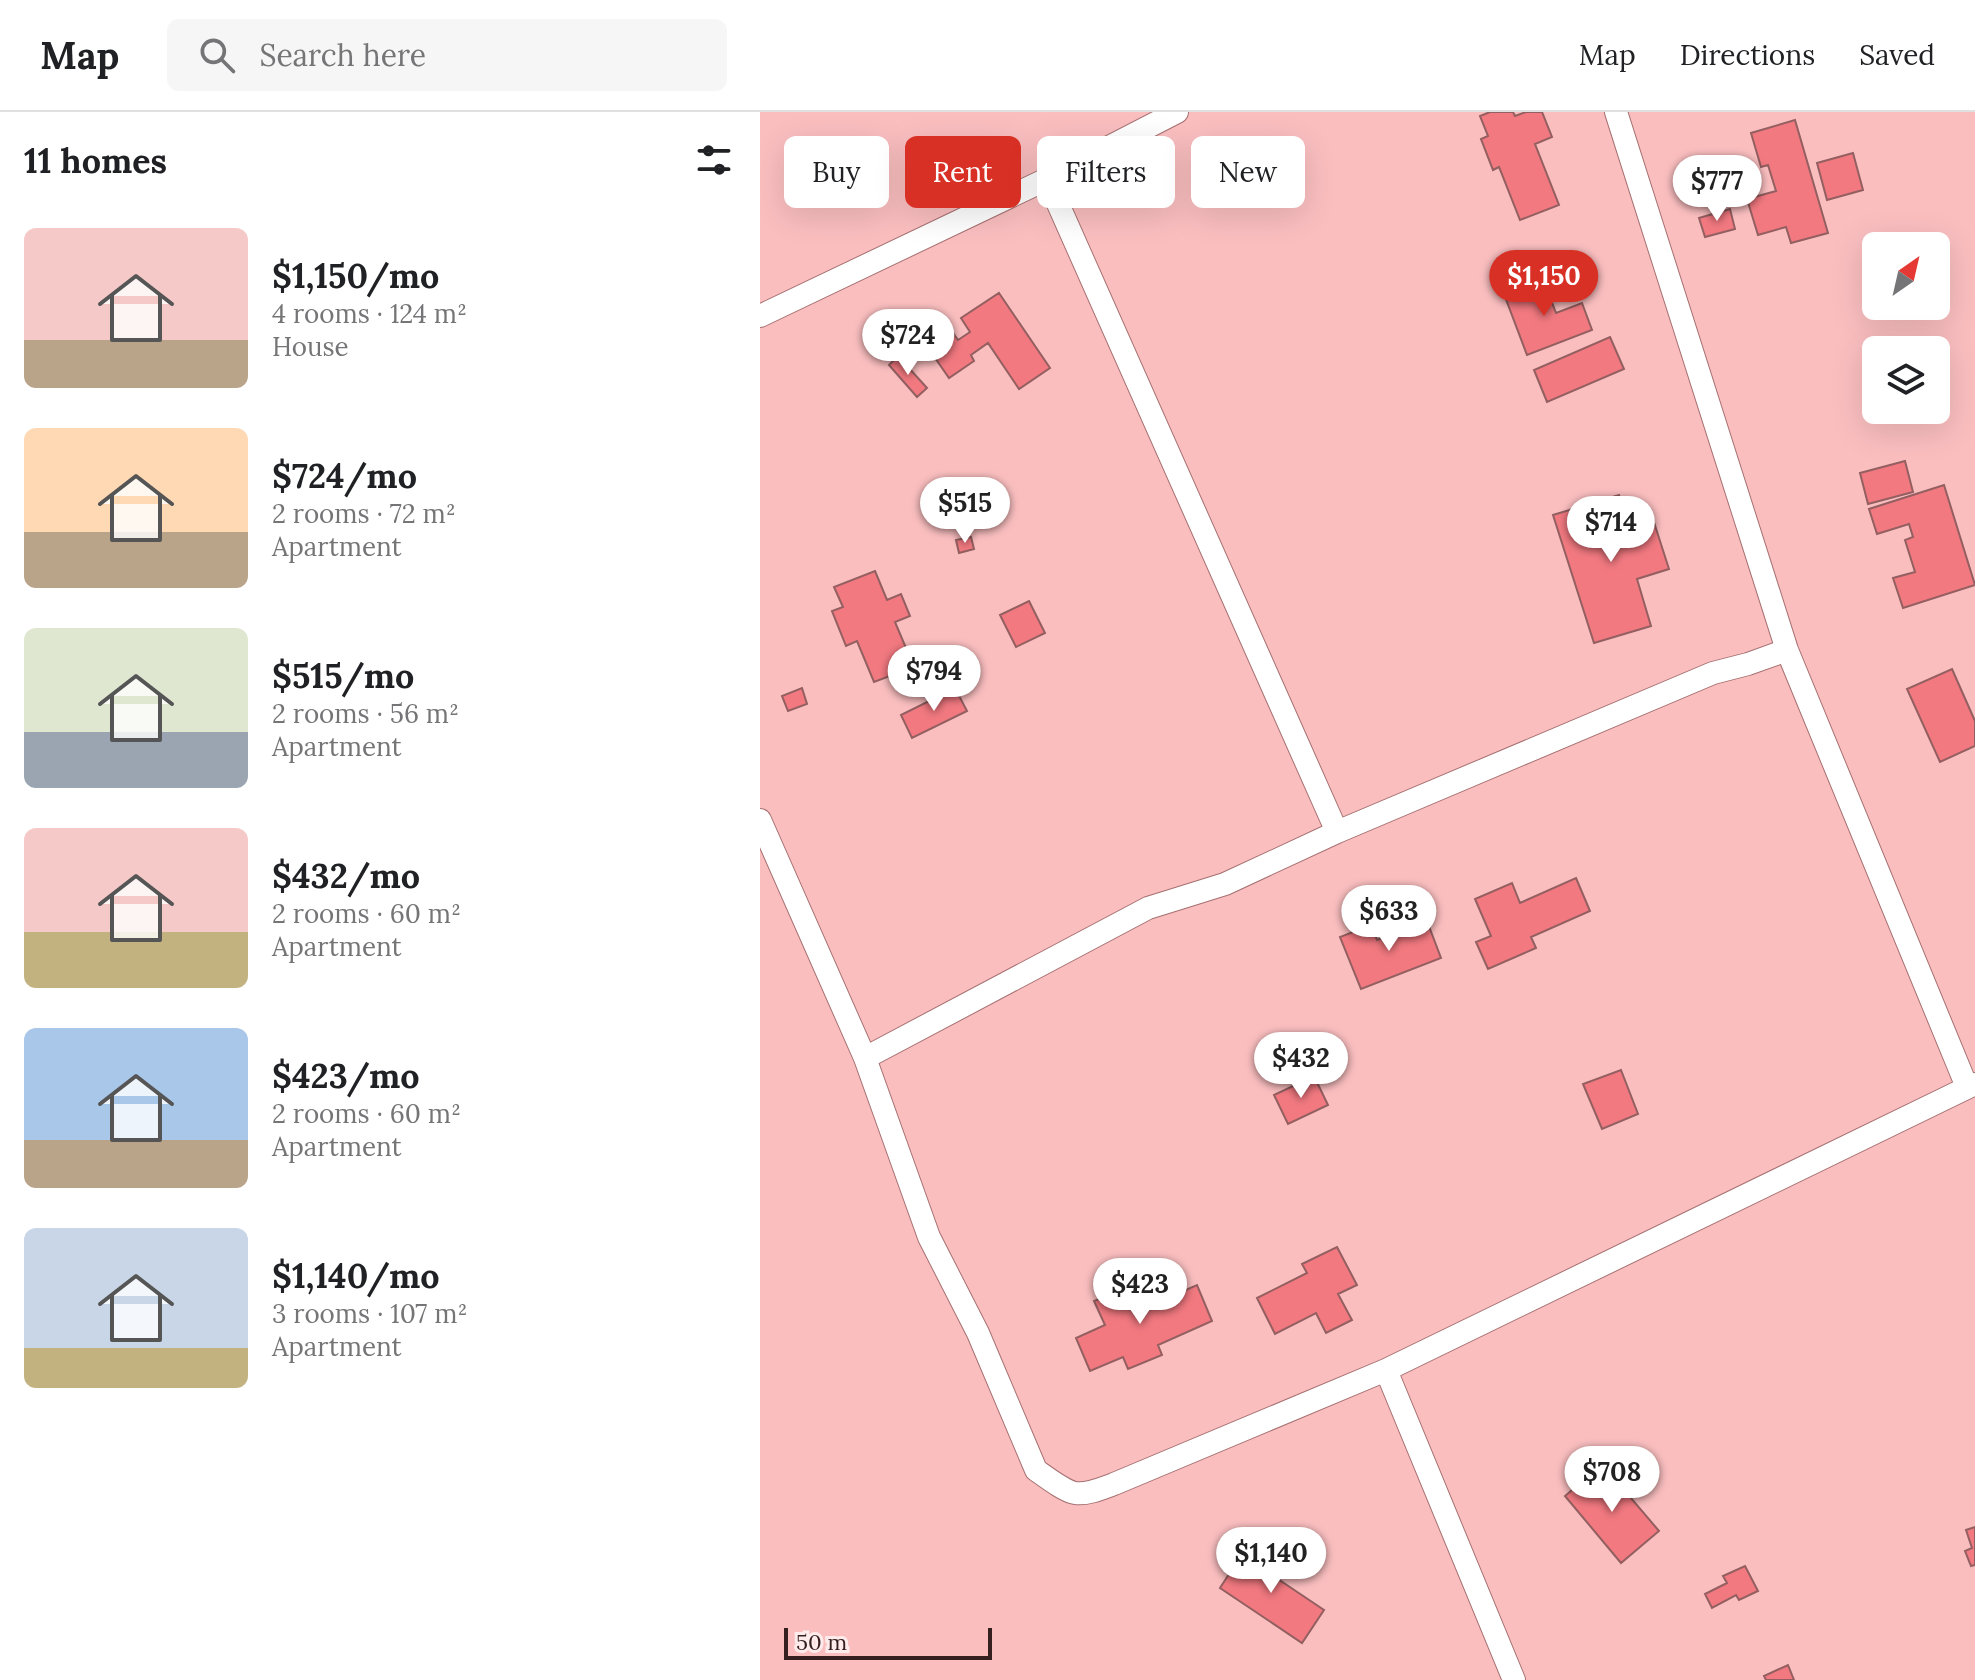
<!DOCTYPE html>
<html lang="en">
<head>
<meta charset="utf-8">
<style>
	body { margin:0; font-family:Lora,serif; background:#f6f6f6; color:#202124; height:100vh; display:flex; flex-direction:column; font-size:30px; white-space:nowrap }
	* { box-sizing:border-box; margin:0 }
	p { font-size:26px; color:#757577 }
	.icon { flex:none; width:44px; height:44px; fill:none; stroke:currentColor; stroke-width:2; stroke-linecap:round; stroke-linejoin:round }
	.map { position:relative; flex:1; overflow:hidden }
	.panel { display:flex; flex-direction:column; background:#fff; width:760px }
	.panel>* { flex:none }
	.guide { position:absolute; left:24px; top:24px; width:760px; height:72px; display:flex; gap:16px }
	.needle { width:52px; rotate:34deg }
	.fabs { position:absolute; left:1102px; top:120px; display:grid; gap:16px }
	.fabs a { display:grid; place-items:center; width:88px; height:88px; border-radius:12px; background:#fff; box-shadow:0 8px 32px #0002; font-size:40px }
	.scale { position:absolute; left:24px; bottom:20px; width:208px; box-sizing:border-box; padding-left:8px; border:4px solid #351f1f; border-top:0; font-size:22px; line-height:28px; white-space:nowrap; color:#351f1f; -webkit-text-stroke:6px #feebeb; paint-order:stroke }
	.price { position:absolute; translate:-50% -68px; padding:0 18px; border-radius:28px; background:#fff; color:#222; font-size:26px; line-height:52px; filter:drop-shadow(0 2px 4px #0008) }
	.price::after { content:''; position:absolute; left:50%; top:48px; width:24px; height:18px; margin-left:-12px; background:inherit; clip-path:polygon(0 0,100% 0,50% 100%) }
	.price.selected { background:#d93025; color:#fff }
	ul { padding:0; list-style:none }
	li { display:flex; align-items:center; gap:24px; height:200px; padding:0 24px }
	li span { display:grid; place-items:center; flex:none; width:224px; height:160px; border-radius:12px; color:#555 }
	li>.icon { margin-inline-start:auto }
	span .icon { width:96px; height:96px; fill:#fffc; stroke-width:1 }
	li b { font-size:34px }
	h2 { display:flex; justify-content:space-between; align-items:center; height:96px; padding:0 24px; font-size:34px }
	.pill { padding:0 28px; border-radius:12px; background:#fff; box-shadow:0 8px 32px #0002; font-size:28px; line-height:72px }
	.pill.selected { background:#d93025; color:#fff }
	header { display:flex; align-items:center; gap:48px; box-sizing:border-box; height:112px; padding:0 40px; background:#fff; border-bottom:2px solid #e0e0e0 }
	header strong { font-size:38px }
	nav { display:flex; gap:44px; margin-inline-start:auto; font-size:28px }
	.search { width:560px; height:72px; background:#f6f6f6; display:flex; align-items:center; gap:20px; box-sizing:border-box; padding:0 28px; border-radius:12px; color:#757577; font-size:30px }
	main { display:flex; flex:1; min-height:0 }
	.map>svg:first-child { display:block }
	.building { fill:#f27980; stroke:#935f60; stroke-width:2 }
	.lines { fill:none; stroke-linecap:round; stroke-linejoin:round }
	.street-casing { stroke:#a67071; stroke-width:24 }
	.street { stroke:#fff; stroke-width:22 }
</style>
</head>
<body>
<header>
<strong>Map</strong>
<div class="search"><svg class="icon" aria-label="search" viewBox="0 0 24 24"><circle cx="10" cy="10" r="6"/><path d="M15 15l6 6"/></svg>Search here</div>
<nav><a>Map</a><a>Directions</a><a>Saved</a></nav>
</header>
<main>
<section class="panel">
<h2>11 homes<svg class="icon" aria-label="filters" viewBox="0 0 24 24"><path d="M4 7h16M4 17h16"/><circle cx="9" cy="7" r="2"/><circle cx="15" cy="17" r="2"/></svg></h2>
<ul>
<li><span style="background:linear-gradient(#f6c9c9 70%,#b9a48a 0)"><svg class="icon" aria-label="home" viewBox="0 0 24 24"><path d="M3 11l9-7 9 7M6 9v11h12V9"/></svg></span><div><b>$1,150/mo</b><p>4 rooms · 124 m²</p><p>House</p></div></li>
<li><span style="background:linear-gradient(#ffd9b3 65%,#b9a48a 0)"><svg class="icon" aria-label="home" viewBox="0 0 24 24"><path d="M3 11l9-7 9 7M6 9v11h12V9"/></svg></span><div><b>$724/mo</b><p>2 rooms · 72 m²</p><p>Apartment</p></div></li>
<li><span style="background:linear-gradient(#dfe7d0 65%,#9aa5b1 0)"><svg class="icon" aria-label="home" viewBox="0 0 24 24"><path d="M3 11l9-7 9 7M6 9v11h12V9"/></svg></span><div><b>$515/mo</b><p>2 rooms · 56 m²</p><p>Apartment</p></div></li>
<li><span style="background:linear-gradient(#f6c9c9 65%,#c2b280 0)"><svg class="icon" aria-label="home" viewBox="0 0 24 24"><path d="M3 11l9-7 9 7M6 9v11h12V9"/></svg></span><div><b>$432/mo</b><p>2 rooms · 60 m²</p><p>Apartment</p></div></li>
<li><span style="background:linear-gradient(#a9c7e8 70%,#b9a48a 0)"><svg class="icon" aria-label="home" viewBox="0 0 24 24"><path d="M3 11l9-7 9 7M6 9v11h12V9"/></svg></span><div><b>$423/mo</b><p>2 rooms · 60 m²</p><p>Apartment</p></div></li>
<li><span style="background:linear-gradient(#c9d6e8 75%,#c2b280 0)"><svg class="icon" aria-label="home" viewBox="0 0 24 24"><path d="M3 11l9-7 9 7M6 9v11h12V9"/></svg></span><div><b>$1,140/mo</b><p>3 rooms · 107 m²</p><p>Apartment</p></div></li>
</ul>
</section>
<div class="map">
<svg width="1215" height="1568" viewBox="0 0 1215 1568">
	<rect width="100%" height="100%" fill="#fabebf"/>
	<!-- building -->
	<path class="building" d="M730,0h23l2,4 11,-4h16l10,25 -17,7 24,61 -39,15 -21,-53 -6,3 -12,-31 7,-3 -8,-20z
		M1035,8l33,113 -37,10 -5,-16 -28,8 -11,-36 29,-8 -8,-26 -7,2 -10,-34z
		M1093,41l10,37 -36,10 -10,-37z
		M481,65l7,15 -15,8 -7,-16z
		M970,97l5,20 -30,8 -6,-19z
		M783,167l13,34 26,-10 10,27 -65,25 -23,-61z
		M239,181l51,75 -31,21 -31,-46 -17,12 3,6 -25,17 -29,-42 24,-16 14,20 12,-8 -9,-14z
		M850,225l14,32 -77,33 -13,-32z
		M138,244l29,32 -10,9 -28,-32z
		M1145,349l8,31 -45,12 -8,-31z
		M1184,373l31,100 -72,23 -10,-30 22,-6 -10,-32 8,-3 -4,-13 -32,10 -8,-25z
		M859,383l8,25 24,-7 18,56 -32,10 14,47 -57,17 -41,-128z
		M211,425l3,12 -15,4 -3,-13z
		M115,459l12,29 14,-6 9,22 -15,6 19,45 -40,15 -17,-41 -11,5 -14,-35 11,-4 -9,-20z
		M269,489l16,32 -29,14 -16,-32z
		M1192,557l23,52v25l-35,16 -33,-73z
		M42,576l5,16 -19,7 -6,-15z
		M195,576l12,23 -55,27 -11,-23z
		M816,766l14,33 -59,26 5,11 -48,21 -12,-27 15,-6 -16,-37 37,-16 8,20z
		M667,809l14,37 -80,31 -21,-52 31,-12 6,15z
		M861,958l17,44 -36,15 -19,-45z
		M554,964l14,29 -40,19 -14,-29z
		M577,1135l20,38 -19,9 14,26 -26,13 -10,-20 -41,21 -18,-36 50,-25 -5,-9z
		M375,1172l10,24 52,-23 15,36 -54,24 4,10 -34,14 -5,-12 -33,14 -14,-33 29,-13 -11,-24z
		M842,1352l57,67 -38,32 -56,-67z
		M1215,1415v38l-4,1 -6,-15 7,-3 -6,-18z
		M488,1433l30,20 -6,10 52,35 -22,33 -82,-55z
		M985,1454l13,25 -19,9 -3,-5 -24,13 -7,-14 22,-11 -4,-7z
		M1028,1553l6,15h-28l-2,-4z"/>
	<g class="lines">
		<!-- street casing -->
		<g class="street-casing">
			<path id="street" d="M856,0l171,538 180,437
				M287,67l290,653
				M0,204l287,-137 130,-67
				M0,708l105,238 64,179 49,96 58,137c10,7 28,21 39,23 12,2 28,-5 39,-9l272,-114 589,-286
				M105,946l283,-150 77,-24 112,-52 376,-159 35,-9 39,-14
				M626,1258l128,310"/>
		</g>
		<!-- street -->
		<use href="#street" class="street"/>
	</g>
</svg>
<div class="fabs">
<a><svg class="needle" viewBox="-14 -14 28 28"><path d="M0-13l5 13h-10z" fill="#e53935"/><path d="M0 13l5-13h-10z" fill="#757577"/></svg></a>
<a><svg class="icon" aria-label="layers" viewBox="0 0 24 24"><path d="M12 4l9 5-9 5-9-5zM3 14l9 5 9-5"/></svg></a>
</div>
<div class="scale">50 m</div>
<b class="price" style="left:957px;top:111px">$777</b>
<b class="price selected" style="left:784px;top:206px">$1,150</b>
<b class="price" style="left:148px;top:265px">$724</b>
<b class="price" style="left:205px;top:433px">$515</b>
<b class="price" style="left:851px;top:452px">$714</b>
<b class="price" style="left:174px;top:601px">$794</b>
<b class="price" style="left:629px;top:841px">$633</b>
<b class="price" style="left:541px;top:988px">$432</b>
<b class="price" style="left:380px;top:1214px">$423</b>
<b class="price" style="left:852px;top:1402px">$708</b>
<b class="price" style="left:511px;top:1483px">$1,140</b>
<div class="guide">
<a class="pill">Buy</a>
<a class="pill selected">Rent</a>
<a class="pill">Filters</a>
<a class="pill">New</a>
</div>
</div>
</main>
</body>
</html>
